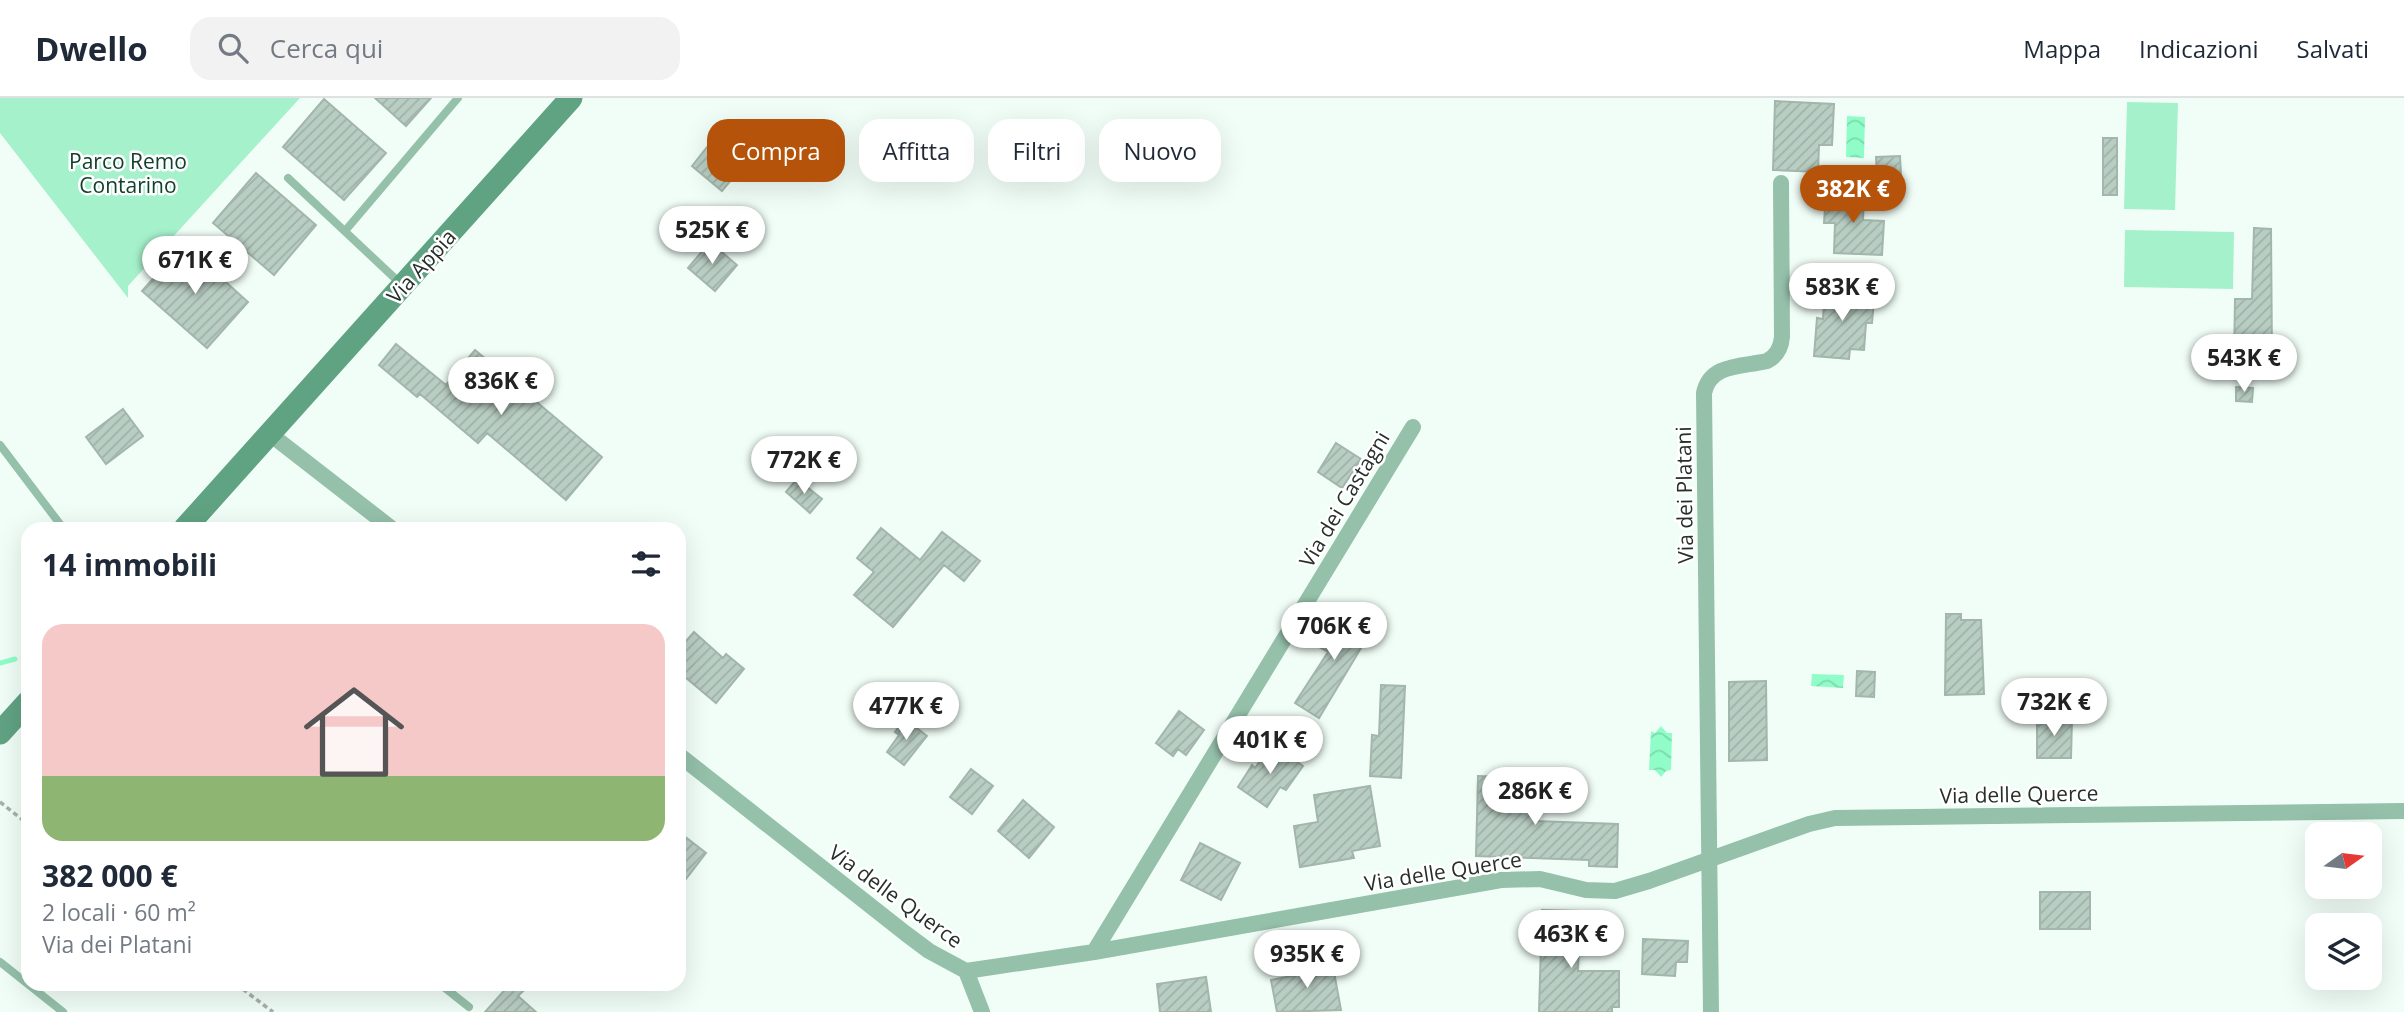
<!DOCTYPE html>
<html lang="it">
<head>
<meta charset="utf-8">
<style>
	body { margin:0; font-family:"Open Sans",sans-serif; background:#f2f2f3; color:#1f2937; height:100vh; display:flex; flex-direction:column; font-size:26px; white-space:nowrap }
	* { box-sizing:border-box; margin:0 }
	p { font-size:23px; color:#747a83 }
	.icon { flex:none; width:38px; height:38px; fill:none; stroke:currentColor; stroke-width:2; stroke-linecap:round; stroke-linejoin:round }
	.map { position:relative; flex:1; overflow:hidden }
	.details { position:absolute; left:21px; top:424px; width:665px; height:469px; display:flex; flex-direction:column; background:#fff; border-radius:21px; box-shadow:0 7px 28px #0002 }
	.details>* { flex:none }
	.top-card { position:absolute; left:707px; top:21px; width:665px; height:63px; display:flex; gap:14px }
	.needle { width:46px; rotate:76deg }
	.buttons { position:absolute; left:2305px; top:724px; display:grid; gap:14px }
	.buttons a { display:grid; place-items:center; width:77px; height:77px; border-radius:14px; background:#fff; box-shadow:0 7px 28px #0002; font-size:35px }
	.price { position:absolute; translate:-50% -60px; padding:0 16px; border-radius:24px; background:#fff; color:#222; font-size:23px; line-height:46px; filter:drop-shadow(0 2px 4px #0008) }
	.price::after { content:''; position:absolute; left:50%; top:42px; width:21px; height:16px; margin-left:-10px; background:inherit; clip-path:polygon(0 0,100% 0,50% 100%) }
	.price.active { background:#b45309; color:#fff }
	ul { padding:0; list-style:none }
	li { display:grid; align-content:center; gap:14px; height:371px; padding:0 21px }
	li+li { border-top:2px solid #e0e1e3 }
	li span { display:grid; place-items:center; height:217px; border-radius:21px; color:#555 }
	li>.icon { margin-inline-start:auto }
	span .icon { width:126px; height:126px; fill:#fffc; stroke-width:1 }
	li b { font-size:30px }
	h2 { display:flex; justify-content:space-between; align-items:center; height:84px; padding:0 21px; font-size:30px }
	.tag { padding:0 24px; border-radius:21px; background:#fff; box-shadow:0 7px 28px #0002; font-size:24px; line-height:63px }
	.tag.active { background:#b45309; color:#fff }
	header { display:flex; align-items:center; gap:42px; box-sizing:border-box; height:98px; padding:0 35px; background:#fff; border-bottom:2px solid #e0e1e3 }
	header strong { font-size:33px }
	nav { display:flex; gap:38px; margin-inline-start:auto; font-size:24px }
	.search { width:490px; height:63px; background:#f2f2f3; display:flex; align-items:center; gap:18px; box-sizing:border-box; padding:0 24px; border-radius:21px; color:#747a83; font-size:26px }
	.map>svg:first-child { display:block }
	.park { fill:#a5f1cb }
	.water { fill:url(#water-waves) }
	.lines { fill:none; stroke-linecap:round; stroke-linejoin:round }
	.stream { stroke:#90fdc9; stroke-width:5 }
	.building { fill:url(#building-hatch); stroke:#a2b6ab; stroke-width:2 }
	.path { stroke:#a6b1ab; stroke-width:3.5; stroke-dasharray:5 3.5; stroke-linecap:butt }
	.lane { stroke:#95c0aa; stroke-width:8 }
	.street { stroke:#95c0aa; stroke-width:16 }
	.secondary { stroke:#60a383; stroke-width:23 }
	.labels { text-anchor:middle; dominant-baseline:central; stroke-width:5; stroke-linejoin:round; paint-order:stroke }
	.park-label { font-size:21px; fill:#11402c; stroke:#fff }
	.street-label { font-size:21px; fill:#272f2b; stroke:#fff }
</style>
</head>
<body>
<header>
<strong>Dwello</strong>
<div class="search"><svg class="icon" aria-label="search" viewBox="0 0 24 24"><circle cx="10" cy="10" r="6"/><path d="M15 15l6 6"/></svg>Cerca qui</div>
<nav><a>Mappa</a><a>Indicazioni</a><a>Salvati</a></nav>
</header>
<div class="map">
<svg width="2404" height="914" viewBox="0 0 2404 914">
	<defs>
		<pattern id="water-waves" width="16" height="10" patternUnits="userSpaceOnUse" patternTransform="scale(1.75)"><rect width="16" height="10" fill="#90fdc9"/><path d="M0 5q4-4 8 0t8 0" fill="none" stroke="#7cd9ad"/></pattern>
		<pattern id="building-hatch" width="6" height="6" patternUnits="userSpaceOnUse" patternTransform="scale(1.75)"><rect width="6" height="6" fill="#b9cec3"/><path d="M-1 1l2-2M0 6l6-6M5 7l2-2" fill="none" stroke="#9fb1a8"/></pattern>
	</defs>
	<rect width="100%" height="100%" fill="#f1fef7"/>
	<!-- park -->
	<path class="park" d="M0,0h300l-172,188v12l-128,-165z
		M2127,4l51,1 -3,107 -51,-1z
		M2125,132l109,2 -1,57 -109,-2z"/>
	<!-- water -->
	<path class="water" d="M1847,18l18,1 -1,41 -18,-1z
		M1812,576l32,1 -1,13 -32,-2z
		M1661,628l6,7h5l-1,37 -5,1 -5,6 -6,-7h-6l2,-39 4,2z"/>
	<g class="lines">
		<!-- stream -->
		<path class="stream" d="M0,565l15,-4"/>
	</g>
	<!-- building -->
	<path class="building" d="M375,0h56l-25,28z
		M324,1l62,54 -42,47 -61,-53z
		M1775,3l59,3 -2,41h-13l-1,27 -45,-2z
		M715,39l31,25 -24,29 -30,-25z
		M2103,40h14v57h-14z
		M1900,58l1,19h-24l-1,-18z
		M256,75l60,52 -42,50 -61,-52z
		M1826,94l38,2 -1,26 21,1 -2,34 -48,-2 1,-30h-11z
		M2254,130l17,1 1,130h-38l1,-60h17z
		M710,144l27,23 -22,26 -27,-23z
		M184,146l64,58 -41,46 -65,-57z
		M1825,186l28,3 -1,12 22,1 -2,23h-6l-2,27 -14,-1 -1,10 -35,-3 3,-38 6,1z
		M396,246l50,41 29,-35 127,107 -36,43 -79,-67 -9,10 -58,-49 -3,3 -38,-32z
		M2236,289l17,1 -1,14 -16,-1z
		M123,311l20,27 -37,28 -20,-27z
		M1336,345l25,16 -19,29 -24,-16z
		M797,381l25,20 -12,14 -24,-21z
		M881,430l39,32 22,-28 38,29 -16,20 -20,-16 -51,62 -39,-32 20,-23 -17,-14z
		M1342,511l31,19 -54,90 -24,-15 33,-51 -9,-5z
		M1946,516h15v6h20l3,74 -39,1z
		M694,534l29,26 3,-4 18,15 -28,34 -37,-31v-23z
		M1857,573l18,1 -1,25 -18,-1z
		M1766,583l1,79 -38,1v-79z
		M1381,587l24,1 -4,92 -31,-2 2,-41 7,1z
		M1179,613l25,19 -18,25 -8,-6 -5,7 -17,-13z
		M2037,620l35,1 -1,39h-34z
		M905,621l22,17 -23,29 -17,-13 12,-17 -4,-3z
		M1272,646l31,22 -17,24 -6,-3 -13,20 -29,-20 14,-22 3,3z
		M971,671l22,17 -21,28 -22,-17z
		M1478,678l59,2 -1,43 82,3 -1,43 -28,-1v-6l-113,-4z
		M1370,688l10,60 -28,5 2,7 -54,9 -6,-41 24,-4 -4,-27z
		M1023,702l31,27 -25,31 -31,-27z
		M679,734l27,21 -27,35z
		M1200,745l40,20 -19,37 -40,-20z
		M2040,794h50v37h-50z
		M1542,812l38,1 -2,60h41v36h-7v5h-73z
		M1643,841l45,2 -1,21h-11l-1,14 -33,-2z
		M1322,861l3,15 9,-2 7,38 -64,2 -6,-32 31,-6 -2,-11z
		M1206,879l5,35h-51l-3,-28z
		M510,886h6l8,6 -6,6 18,16h-51z"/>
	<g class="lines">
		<!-- path -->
		<path class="path" d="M0,704l28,22
			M236,886l37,28"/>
		<!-- lane -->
		<path class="lane" d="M288,80l113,106
			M345,133l113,-133
			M0,347l63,83
			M0,864l63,50
			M440,886l29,23"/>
		<!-- street -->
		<path class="street" d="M270,336l121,94
			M679,657l226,178 24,18 37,20 128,-19 407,-72 39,-1 46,11 29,1 34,-10 160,-57 26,-6 569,-7
			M1094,854l319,-525
			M966,873l16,41
			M1711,914l-7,-619c6,-30 39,-26 63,-32 10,-5 14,-13 15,-24l-1,-154"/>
		<!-- secondary -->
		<path class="secondary" d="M185,430l386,-430
			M0,635l28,-31"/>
	</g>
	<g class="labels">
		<!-- park labels -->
		<g class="park-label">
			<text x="128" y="63">Parco Remo<tspan x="128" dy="24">Contarino</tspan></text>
		</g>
		<!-- street labels -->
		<g class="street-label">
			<text transform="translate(421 168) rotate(-48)">Via Appia</text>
			<text transform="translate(1684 397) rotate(-91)">Via dei Platani</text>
			<text transform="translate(1344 401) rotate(-59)">Via dei Castagni</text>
			<text transform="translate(2019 696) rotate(-1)">Via delle Querce</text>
			<text transform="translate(1443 773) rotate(-9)">Via delle Querce</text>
			<text transform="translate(896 798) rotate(36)">Via delle Querce</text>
		</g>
	</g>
</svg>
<div class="buttons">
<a><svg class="needle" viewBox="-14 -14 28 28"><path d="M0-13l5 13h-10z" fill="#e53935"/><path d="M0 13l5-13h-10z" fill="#747a83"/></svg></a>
<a><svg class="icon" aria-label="layers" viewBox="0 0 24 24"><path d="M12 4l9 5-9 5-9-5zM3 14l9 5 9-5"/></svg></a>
</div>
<b class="price active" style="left:1853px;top:127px">382K €</b>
<b class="price" style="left:712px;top:168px">525K €</b>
<b class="price" style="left:195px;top:198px">671K €</b>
<b class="price" style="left:1842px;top:225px">583K €</b>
<b class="price" style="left:2244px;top:296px">543K €</b>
<b class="price" style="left:501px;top:319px">836K €</b>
<b class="price" style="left:804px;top:398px">772K €</b>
<b class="price" style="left:1334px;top:564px">706K €</b>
<b class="price" style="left:2054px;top:640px">732K €</b>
<b class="price" style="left:906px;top:644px">477K €</b>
<b class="price" style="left:1270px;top:678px">401K €</b>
<b class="price" style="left:1535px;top:729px">286K €</b>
<b class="price" style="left:1571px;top:872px">463K €</b>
<b class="price" style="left:1307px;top:892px">935K €</b>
<div class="top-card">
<a class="tag active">Compra</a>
<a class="tag">Affitta</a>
<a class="tag">Filtri</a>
<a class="tag">Nuovo</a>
</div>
<section class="details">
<h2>14 immobili<svg class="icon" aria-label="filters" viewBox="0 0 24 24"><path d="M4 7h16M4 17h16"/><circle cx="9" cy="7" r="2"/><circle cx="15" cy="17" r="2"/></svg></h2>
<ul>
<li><span style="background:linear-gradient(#f6c9c9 70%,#8fb573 0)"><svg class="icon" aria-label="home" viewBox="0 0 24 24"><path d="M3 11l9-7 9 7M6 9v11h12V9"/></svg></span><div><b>382 000 €</b><p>2 locali · 60 m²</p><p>Via dei Platani</p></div></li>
</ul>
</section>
</div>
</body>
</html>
